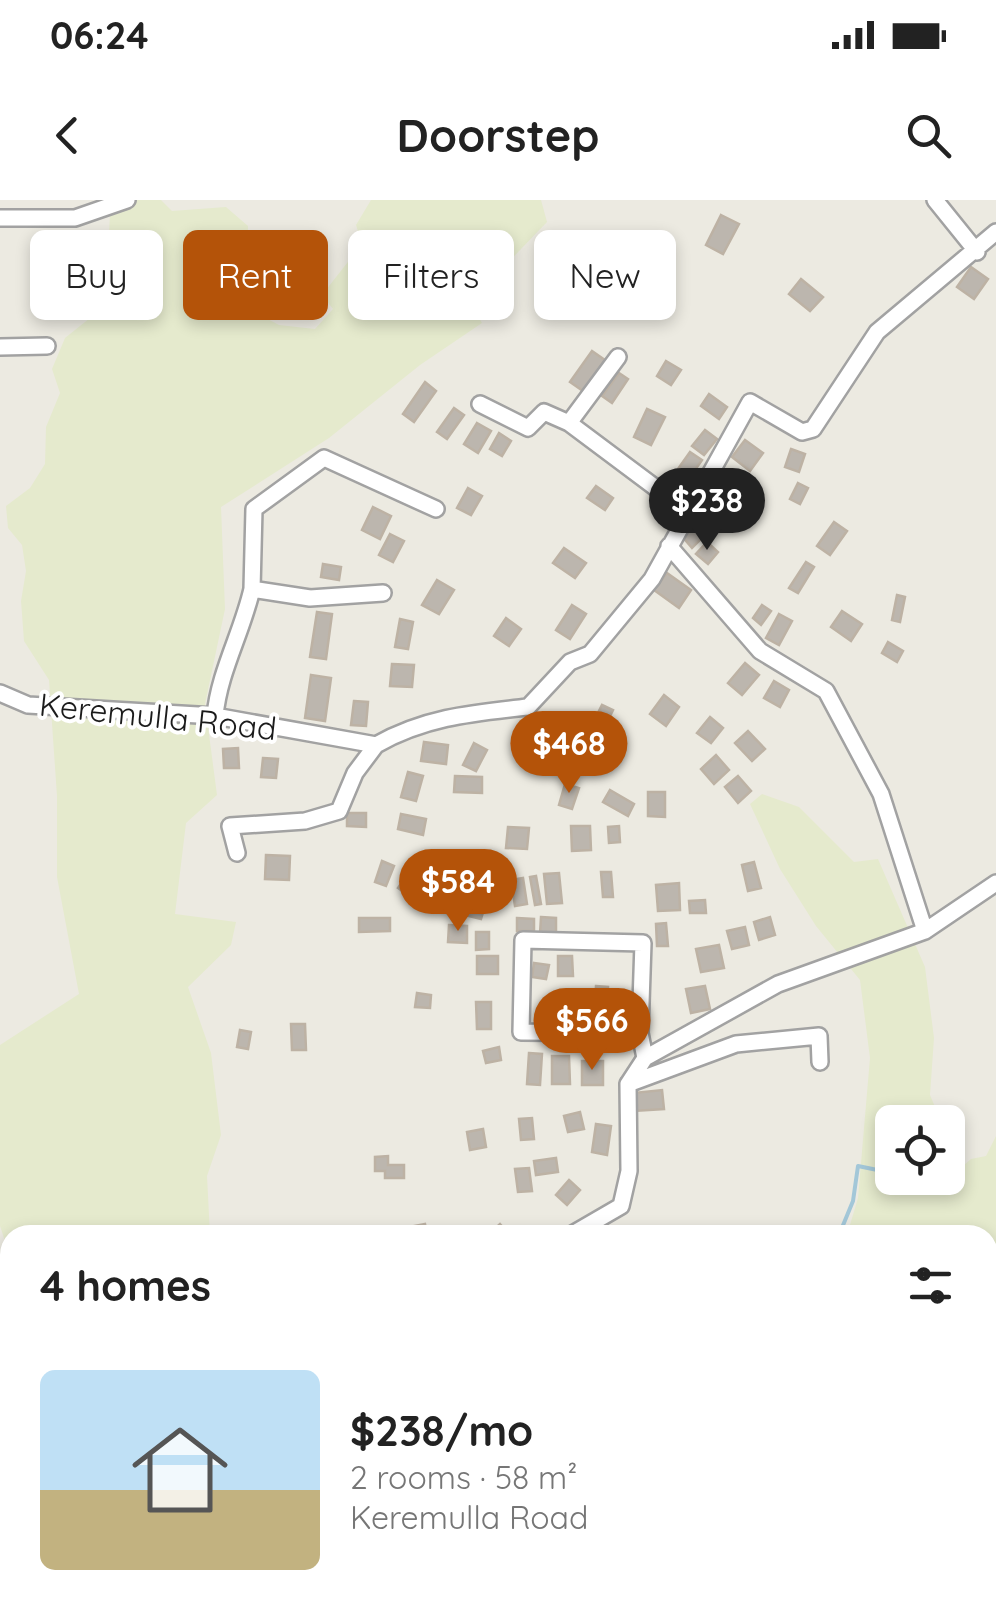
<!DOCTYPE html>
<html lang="en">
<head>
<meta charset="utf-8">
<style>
	body { margin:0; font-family:Quicksand,sans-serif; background:#f6f6f6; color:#222; height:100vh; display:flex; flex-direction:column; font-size:38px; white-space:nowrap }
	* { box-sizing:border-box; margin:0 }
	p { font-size:32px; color:#767676 }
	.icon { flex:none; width:55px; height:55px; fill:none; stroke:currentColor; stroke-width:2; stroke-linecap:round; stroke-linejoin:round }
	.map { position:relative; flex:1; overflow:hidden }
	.panel { position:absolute; left:0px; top:1025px; width:998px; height:390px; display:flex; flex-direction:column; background:#fff; border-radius:30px 30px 0 0; box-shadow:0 5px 15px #0003 }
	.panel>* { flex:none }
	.guide { position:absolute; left:30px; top:30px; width:938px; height:90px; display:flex; gap:20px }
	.buttons { position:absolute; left:875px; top:905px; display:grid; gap:20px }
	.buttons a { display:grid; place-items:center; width:90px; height:90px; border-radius:15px; background:#fff; box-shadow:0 5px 15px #0003; font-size:50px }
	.price { position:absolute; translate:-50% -85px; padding:0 22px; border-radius:35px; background:#b45309; color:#fff; font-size:32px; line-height:65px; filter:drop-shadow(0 2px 5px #0008) }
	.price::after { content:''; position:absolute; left:50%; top:60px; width:30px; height:22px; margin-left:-15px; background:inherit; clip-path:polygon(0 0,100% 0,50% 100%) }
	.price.active { background:#222; color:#fff }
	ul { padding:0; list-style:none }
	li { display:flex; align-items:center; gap:30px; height:250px; padding:0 40px }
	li+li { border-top:2px solid #e0e0e0 }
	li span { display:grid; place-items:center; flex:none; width:280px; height:200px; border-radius:15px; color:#555 }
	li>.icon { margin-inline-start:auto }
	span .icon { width:120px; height:120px; fill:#fffc; stroke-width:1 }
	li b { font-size:42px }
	h2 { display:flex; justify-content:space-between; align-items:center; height:120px; padding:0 40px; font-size:42px }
	.tag { padding:0 35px; border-radius:15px; background:#fff; box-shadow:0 5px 15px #0003; font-size:35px; line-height:90px }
	.tag.active { background:#b45309; color:#fff }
	.status { display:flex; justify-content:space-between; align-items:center; height:70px; padding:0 50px; background:#fff; direction:ltr }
	.status svg { height:28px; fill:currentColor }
	header { display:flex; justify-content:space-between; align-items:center; height:130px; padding:0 40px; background:#fff; font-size:45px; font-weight:800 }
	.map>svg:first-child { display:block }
	.military { fill:#eeded4 }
	.farmland { fill:#e5eacd }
	.cemetery { fill:#a3c4ac }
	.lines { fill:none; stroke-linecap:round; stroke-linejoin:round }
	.stream { stroke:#a3c7d8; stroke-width:4 }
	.building { fill:#bcb6ae; stroke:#bdb2a4; stroke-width:2.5 }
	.minor-casing { stroke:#a2a2a2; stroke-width:20 }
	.minor { stroke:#fff; stroke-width:15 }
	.labels { text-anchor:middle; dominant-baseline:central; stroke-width:8; stroke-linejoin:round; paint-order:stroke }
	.street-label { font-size:32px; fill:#1b1b1b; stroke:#fff }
</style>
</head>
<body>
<div class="status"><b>06:24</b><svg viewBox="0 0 49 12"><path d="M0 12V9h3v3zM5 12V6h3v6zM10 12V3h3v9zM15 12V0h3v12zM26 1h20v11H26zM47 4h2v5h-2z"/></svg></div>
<header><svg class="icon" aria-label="back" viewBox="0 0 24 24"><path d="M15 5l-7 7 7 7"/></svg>Doorstep<svg class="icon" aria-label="search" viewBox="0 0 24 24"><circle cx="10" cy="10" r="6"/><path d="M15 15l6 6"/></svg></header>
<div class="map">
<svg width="996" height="1415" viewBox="0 0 996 1415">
	<rect width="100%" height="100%" fill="#eceae1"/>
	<!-- military -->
	<path class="military" d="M996,1241v174h-118l7,-10h103v-151z"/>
	<!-- farmland -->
	<path class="farmland" d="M137,0h24l11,11 54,-4 22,19 -1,82 32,17 36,4 18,-20 -11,-14 40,-51 -6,-19 15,-25h170l6,22 -77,80 12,21 -62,42 -91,73 -108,69 4,102 -20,95 12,91 -31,28 -11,91 61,8 -5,23 -43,42 23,66 10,82 -14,41 3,59h-200v21l-10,-30v-181l79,-51 -22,-117v-81l-8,-116 -25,-39 -3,-40 5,-30 -4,-26 -14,-17 -2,-22 24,-18 15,-24 1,-37 14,-34 -8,-24 13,-31 30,-24 11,-22 4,-77z
		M762,594l37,13 55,55 24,-3 47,108 9,71 -4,57 8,19 -8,8h-38v43l-11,14 11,10 19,4 24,-3 36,-31 15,-3 10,-20v268l-8,16v-185h-141l11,-37 12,-140 -10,-78 -44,-54 -36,-57 -30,-65z
		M148,1405h274l2,10h-276z
		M632,1405h236l-9,10h-236z"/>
	<!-- cemetery -->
	<path class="cemetery" d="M6,1061l4,6v142l-10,7v-152z"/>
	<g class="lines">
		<!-- stream -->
		<path class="stream" d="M839,1035l14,-34 5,-35 34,7
			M281,1415v-10
			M610,1415l11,-10"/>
	</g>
	<!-- building -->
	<path class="building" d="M721,15l18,9 -16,30 -17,-9z
		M635,39l11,8 -12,17 -11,-8z
		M577,63l11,6 -15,29 -11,-6z
		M971,67l17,12 -14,20 -17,-12z
		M801,79l22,18 -13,14 -21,-17z
		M592,151l13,9 -22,31 -13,-9z
		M666,161l15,9 -10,15 -14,-9z
		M619,173l9,6 -16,24 -10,-7z
		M425,182l11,9 -22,31 -11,-8z
		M709,194l18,13 -8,12 -18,-13z
		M454,208l10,7 -17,24 -10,-7z
		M647,209l18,8 -14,28 -17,-8z
		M477,223l14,8 -13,22 -14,-9z
		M705,230l12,9 -13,16 -12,-9z
		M499,233l12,8 -9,15 -12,-7z
		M745,240l18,13 -13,18 -18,-14z
		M791,249l14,5 -6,18 -14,-5z
		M690,252l12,8 -12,17 -12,-8z
		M798,283l10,5 -8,16 -10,-5z
		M596,286l17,12 -8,12 -18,-12z
		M468,288l14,8 -11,19 -14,-7z
		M373,307l18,9 -11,23 -18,-9z
		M834,322l13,9 -17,24 -13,-9z
		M691,326l11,12 -10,10 -11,-13z
		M390,334l14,7 -11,21 -14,-7z
		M707,342l11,10 -10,12 -12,-10z
		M564,348l22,15 -11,15 -22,-15z
		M806,362l8,5 -16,26 -9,-5z
		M323,364l18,3 -2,13 -18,-3z
		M667,373l24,17 -12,18 -25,-18z
		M437,380l17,10 -15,24 -17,-9z
		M897,395l8,2 -5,25 -8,-2z
		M572,405l14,9 -16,25 -14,-9z
		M762,405l9,6 -10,14 -8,-7z
		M842,411l20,13 -11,17 -20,-14z
		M317,412l15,2 -6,45 -16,-2z
		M779,414l13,7 -13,24 -13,-7z
		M506,418l15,11 -12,17 -15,-10z
		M400,419l13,3 -5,27 -13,-2z
		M888,442l15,9 -6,11 -15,-9z
		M745,463l14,12 -17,20 -14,-12z
		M392,464l22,1 -2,22 -22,-1z
		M311,475l20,3 -6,43 -20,-3z
		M774,481l15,9 -9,17 -16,-9z
		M664,495l15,12 -13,19 -16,-12z
		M354,501l14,1 -2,24 -15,-1z
		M602,505l11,5 -13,26 -11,-5z
		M710,517l13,11 -12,15 -14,-10z
		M748,531l17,18 -13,12 -17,-18z
		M424,542l24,3 -2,19 -25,-3z
		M474,543l13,7 -11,21 -13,-6z
		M238,548l1,20h-15l-1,-19z
		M583,549l18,9 -7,13 -18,-9z
		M716,555l13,15 -15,14 -13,-15z
		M263,558l15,1 -2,19 -15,-1z
		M408,572l15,4 -7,25 -15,-4z
		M455,576l27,1v16l-28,-1z
		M738,576l13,15 -13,12 -13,-16z
		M565,584l14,4 -7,21 -13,-4z
		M610,590l24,14 -6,12 -25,-14z
		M648,592h17v25l-17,-1z
		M347,613h19v14l-19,-1z
		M401,614l25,5 -3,16 -25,-6z
		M571,626h19l1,24 -19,1z
		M619,626l1,16 -11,1 -1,-16z
		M508,627l21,1 -2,21 -21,-1z
		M266,655l24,1 -1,24 -24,-1z
		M439,655l19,5 -4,14 -19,-5z
		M382,661l12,5 -8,20 -11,-4z
		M754,662l7,26 -13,3 -6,-26z
		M601,672h10l2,25h-10z
		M559,673l3,30 -15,1 -3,-30z
		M536,676l5,28 -6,1 -5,-28z
		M523,678l4,26 -12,2 -4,-26z
		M483,679l19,1 -1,21h-19z
		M403,681l14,9 -5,8 -14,-10z
		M679,683l1,27 -22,1 -2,-26z
		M705,700l1,13h-16l-1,-12z
		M443,702l18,3 -2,10 -18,-3z
		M467,706l17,3 -3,10 -16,-4z
		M541,717l15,1v16h-16z
		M770,717l5,18 -16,5 -5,-18z
		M359,718h31v13l-31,1z
		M517,718l17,1v12h-17z
		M666,723l2,23h-11l-1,-22z
		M449,725l18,1v17l-19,-1z
		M745,727l4,18 -17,4 -5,-18z
		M476,732h13v17l-13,1z
		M719,745l5,23 -23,4 -5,-23z
		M477,756h21v18h-21z
		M558,756h14l1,20h-15z
		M534,763l15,2 -3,14 -14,-2z
		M596,786l12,1 -1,20 -12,-1z
		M705,786l5,23 -19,4 -5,-24z
		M417,793l14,2 -1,13 -15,-1z
		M476,802h15v27h-14z
		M291,824h14l1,26h-14z
		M240,830l11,2 -3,17 -11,-2z
		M499,847l2,13 -15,3 -3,-12z
		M529,853l13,1 -2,31 -13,-1z
		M552,856h17l1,28h-18z
		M582,861h21v24h-21z
		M662,890l2,19 -30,2 -1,-18z
		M580,912l4,17 -16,3 -4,-16z
		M532,918l2,21 -13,1 -2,-21z
		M596,924l15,2 -4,29 -15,-3z
		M483,929l3,18 -16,3 -3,-18z
		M388,956v9h16v13h-19v-7h-10v-14z
		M556,958l2,14 -22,3 -2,-14z
		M529,968l3,23 -14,1 -3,-23z
		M569,980l11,10 -13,15 -11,-10z
		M425,1024l2,11h-26l-2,-6z
		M500,1024l10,11h-22z"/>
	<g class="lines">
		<!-- minor casing -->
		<g class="minor-casing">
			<path id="minor" d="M935,0l42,52
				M0,18h75l52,-18
				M0,147l47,-1
				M480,204l48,24 16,-16 25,11 119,89
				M569,223l49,-66
				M669,346l91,105 66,40 55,103 44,137
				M252,389l2,-80 70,-51 112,51
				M0,493l28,12 187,11 161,29 -21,28 -16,38 -34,10 -75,5 7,27
				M215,516c4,-44 27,-83 37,-127l58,9 73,-5
				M376,545c49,-28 97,-32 152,-38l42,-45 20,-8 62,-75 98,-177 52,30 11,-3 64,-97 119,-100
				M640,833l3,-90 -120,-3 -2,92 119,1 5,25
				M628,884l108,-40 83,-8 1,26
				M571,1035l50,-29 8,-35 -1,-87 17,-26 133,-74 147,-53 71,-48
				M988,1286l8,-15
				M0,1405l10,-24
				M431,1415l22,-10
				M898,1415l6,-10"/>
		</g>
		<!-- minor -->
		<use href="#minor" class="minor"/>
	</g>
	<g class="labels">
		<!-- street labels -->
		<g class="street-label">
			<text transform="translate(158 516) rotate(6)">Keremulla Road</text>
		</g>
	</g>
</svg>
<div class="buttons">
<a><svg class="icon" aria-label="locate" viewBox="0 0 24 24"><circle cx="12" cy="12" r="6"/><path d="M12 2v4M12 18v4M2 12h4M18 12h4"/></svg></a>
</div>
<b class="price active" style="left:707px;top:353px">$238</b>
<b class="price" style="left:569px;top:596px">$468</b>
<b class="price" style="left:458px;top:734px">$584</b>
<b class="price" style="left:592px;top:873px">$566</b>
<div class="guide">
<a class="tag">Buy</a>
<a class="tag active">Rent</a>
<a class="tag">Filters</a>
<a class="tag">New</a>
</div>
<section class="panel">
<h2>4 homes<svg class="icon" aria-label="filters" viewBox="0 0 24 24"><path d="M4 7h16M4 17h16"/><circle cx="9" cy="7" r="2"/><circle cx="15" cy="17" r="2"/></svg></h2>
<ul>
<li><span style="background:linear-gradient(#bfe0f5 60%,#c2b280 0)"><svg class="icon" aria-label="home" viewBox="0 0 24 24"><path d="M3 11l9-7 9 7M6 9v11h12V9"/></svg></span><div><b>$238/mo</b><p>2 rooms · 58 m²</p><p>Keremulla Road</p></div></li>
</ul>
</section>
</div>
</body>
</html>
